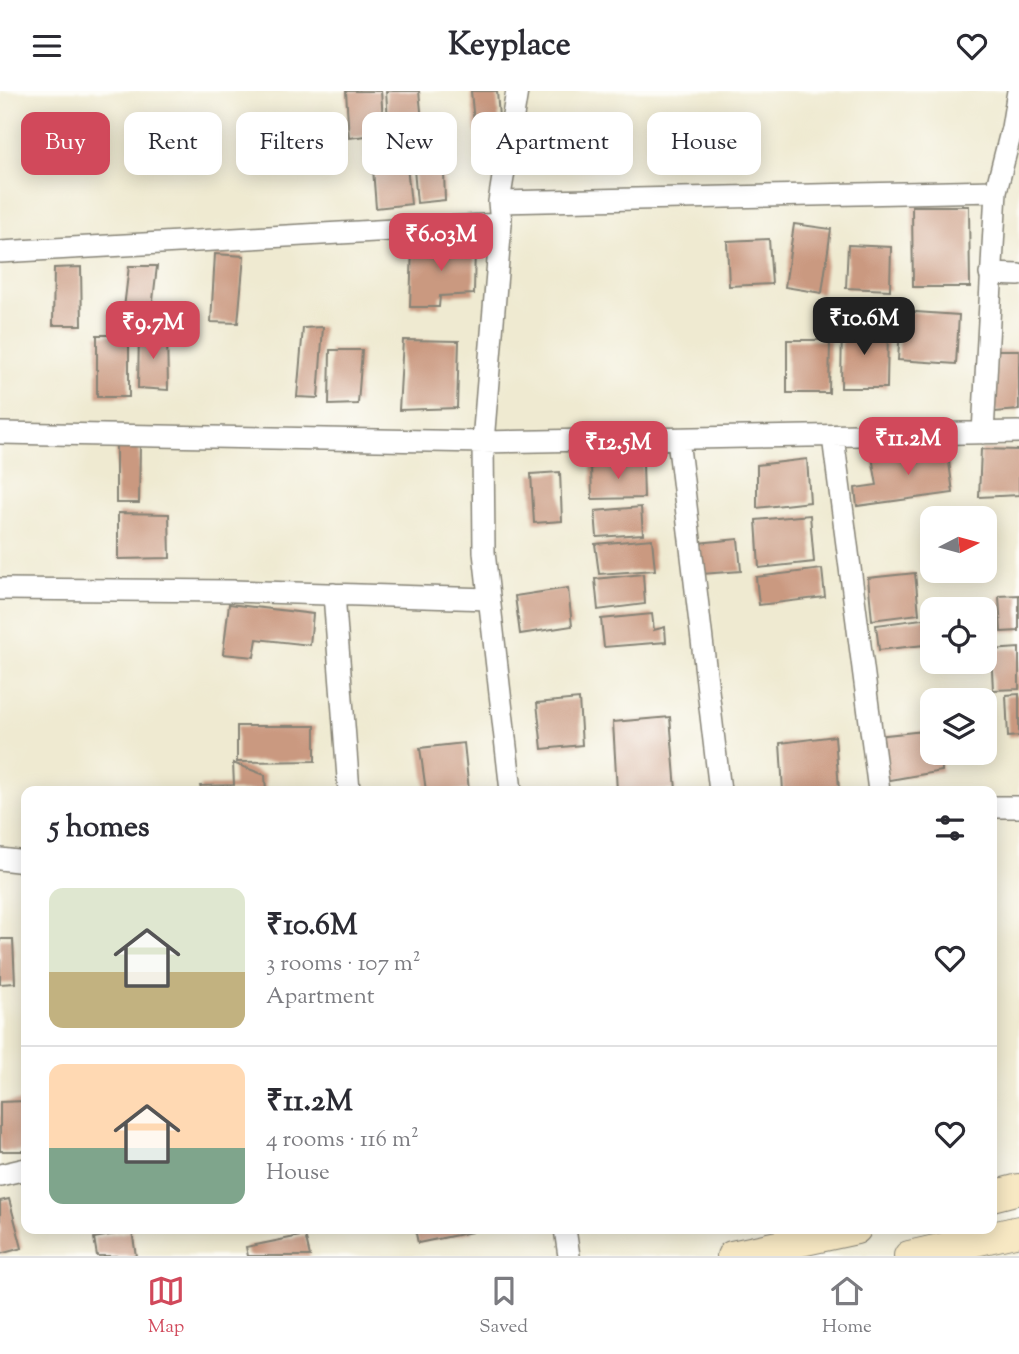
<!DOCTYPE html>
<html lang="en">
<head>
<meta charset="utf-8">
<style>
	body { margin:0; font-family:"Sorts Mill Goudy",serif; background:#f7f7f7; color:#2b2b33; height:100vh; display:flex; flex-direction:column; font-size:26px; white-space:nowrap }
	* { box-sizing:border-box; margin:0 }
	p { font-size:23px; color:#7c7c81 }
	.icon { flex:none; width:38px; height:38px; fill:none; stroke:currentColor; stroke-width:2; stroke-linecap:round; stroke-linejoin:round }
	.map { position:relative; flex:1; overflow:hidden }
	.sheet { position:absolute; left:21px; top:695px; width:976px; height:448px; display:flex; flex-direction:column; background:#fff; border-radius:14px; box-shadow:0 4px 18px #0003 }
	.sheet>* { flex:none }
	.guide { position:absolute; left:21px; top:21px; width:978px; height:63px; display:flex; gap:14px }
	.needle { width:46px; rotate:84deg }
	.buttons { position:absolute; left:920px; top:415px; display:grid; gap:14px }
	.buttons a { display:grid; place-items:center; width:77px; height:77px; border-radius:14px; background:#fff; box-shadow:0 4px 18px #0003; font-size:35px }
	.price { position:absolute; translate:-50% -60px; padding:0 16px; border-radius:14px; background:#d1495b; color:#fff; font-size:23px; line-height:46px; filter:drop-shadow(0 2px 4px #0008) }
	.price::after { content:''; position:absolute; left:50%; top:42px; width:21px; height:16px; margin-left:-10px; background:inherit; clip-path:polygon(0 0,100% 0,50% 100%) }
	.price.on { background:#222; color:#fff }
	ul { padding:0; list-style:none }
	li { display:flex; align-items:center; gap:21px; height:175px; padding:0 28px }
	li+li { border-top:2px solid #e1e1e2 }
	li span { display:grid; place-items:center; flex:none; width:196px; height:140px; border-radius:14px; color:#555 }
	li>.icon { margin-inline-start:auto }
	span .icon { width:84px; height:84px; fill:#fffc; stroke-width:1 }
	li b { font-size:30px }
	h2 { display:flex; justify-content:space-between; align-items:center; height:84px; padding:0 28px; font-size:30px }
	.chip { padding:0 24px; border-radius:14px; background:#fff; box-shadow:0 4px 18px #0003; font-size:24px; line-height:63px }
	.chip.on { background:#d1495b; color:#fff }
	header { display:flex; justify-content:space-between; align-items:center; height:91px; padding:0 28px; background:#fff; font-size:32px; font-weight:700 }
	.tab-bar { display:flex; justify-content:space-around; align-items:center; height:98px; border-top:2px solid #e1e1e2; background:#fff; font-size:19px; color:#7c7c81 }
	.tab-bar a { display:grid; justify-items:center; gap:4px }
	.tab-bar .on { color:#d1495b }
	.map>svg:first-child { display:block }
	.building { fill:#ca9980 }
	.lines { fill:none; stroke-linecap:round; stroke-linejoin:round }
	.street-casing { stroke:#868376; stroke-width:24 }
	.secondary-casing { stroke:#868376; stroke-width:32 }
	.street { stroke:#fff; stroke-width:21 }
	.secondary { stroke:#f7e8c3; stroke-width:30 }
</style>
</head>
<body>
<header><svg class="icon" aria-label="menu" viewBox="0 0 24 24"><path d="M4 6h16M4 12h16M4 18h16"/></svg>Keyplace<svg class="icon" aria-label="heart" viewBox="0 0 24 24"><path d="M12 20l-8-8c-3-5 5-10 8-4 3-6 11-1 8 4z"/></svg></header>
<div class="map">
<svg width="1019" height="1165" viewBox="0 0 1019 1165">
	<rect width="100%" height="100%" fill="#fdfcf7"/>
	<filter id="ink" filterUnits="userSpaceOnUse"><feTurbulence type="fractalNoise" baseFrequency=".0143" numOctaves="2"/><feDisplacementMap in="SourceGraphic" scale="14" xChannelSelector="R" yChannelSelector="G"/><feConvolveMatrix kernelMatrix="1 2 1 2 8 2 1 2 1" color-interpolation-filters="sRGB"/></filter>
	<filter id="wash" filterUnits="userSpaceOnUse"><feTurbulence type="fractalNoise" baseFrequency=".00686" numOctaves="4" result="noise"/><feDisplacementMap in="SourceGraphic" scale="28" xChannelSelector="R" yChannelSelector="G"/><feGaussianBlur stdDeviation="1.57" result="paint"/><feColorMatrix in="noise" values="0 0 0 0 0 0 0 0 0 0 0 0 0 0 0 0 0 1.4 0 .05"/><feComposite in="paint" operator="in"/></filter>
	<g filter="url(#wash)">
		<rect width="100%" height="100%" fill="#efead1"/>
		<g id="blocks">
			<!-- building -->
			<path class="building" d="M346,0h35l3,43 -35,4z
				M386,0h33l4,40 -34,4z
				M471,0h26l3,40 -25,2z
				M404,47l7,66 -35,4 -5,-66z
				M443,54l2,55 -28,3 -5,-56z
				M912,115h57l1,81h-57z
				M794,133l37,5 -9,64 -37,-6z
				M769,148l3,45 -43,2 -2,-45z
				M475,153l-1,50 -34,2 -1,11h-29l2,-60z
				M848,154l43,2 -1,43 -44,-2z
				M215,163l29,2 -6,67 -27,-1z
				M129,175h28l-7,60 -28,-1z
				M81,176l1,58h-29l1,-57z
				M901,220l58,4 -3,49 -58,-4z
				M842,235h46l-1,62h-46z
				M323,236l-5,71 -21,-1 6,-69z
				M167,240l1,59 -30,-2 1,-56z
				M97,244h32v62h-32z
				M403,249l56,1 -2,67 -58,2z
				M787,249h43l-1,53h-42z
				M330,259h32l-4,54 -29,1z
				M996,259h23v60l-24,2z
				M116,354h24l-1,58h-23z
				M947,355l6,47 -96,13 -2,-18 22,-3 -5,-28z
				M981,358l38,1v45l-40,2z
				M807,368l3,43 -53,6v-43z
				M643,372l1,35 -52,1 -1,-34z
				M560,381l2,49 -28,2 -3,-49z
				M641,416l2,27 -46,3 -2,-26z
				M118,422l51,1 1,44 -52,1z
				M810,424l4,47 -55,6 -3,-48z
				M652,448l3,31 -56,4 -4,-30z
				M738,448l3,32 -40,3 -3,-31z
				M822,478l3,28 -66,8 -3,-28z
				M915,482l4,41 -47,6 -4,-42z
				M643,483l2,30 -47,6 -3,-31z
				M568,497l4,38 -52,8 -5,-38z
				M1019,504v36l-18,1 -2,-36z
				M229,513l84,10 -3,31 -53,-6 -3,18 -31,-3z
				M652,523l2,16 11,-3 1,15 -62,5 -3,-28z
				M929,527l4,26 -54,6 -3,-25z
				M1019,557v41l-26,1 -2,-40z
				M1019,603v42l-11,1 -2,-42z
				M579,608l3,46 -40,4 -5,-46z
				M670,626l6,73 -59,1 -4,-69z
				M237,635h78v35l-78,1z
				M933,639v23h8l1,18 -58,10 -7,-45z
				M835,645l4,53 -20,2h-36l-3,-48z
				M464,652l5,48h-43l-6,-43z
				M233,672l32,12 1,16h-65l-1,-5 34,-1z
				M0,848h13l2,44 -15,1z
				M26,1010v50h-26v-49z
				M9,1108l13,49 -22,6v-53z
				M415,1138h56l1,3 -54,11z
				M132,1140l4,25h-39l-3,-18z
				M305,1144l5,21h-62l-2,-9z"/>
		</g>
	</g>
	<g filter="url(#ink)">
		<use href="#blocks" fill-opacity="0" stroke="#868376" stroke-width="2"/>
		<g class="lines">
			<!-- street casing -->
			<g class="street-casing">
				<path id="street" d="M499,111l497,-11 16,-63 6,-37
					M0,161l501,-28
					M990,183l29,1
					M0,342l483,9 536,-10
					M983,342l13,-242
					M833,346l46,354
					M678,348l42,352
					M0,498l232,2 257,8
					M334,503l15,197
					M511,700l-27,-239 -1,-110 18,-218 -2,-22 18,-111
					M992,716h27
					M0,768l26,3
					M0,1084l26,-6
					M565,1138l4,27"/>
			</g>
			<!-- secondary casing -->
			<g class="secondary-casing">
				<path id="secondary" d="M992,1105l27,-7
					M732,1165l124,-27
					M909,1165l110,-25"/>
			</g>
			<!-- street -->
			<use href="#street" class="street"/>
			<!-- secondary -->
			<use href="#secondary" class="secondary"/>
		</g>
	</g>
</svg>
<div class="buttons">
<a><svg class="needle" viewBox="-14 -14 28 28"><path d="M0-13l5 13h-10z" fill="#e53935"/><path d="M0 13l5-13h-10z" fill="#7c7c81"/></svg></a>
<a><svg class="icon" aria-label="locate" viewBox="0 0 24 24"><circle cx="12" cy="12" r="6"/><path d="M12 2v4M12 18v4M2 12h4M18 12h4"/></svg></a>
<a><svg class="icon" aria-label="layers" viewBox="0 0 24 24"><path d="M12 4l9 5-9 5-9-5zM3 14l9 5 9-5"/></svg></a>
</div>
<b class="price" style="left:441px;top:182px">₹6.03M</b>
<b class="price on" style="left:864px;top:266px">₹10.6M</b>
<b class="price" style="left:153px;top:270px">₹9.7M</b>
<b class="price" style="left:908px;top:386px">₹11.2M</b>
<b class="price" style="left:618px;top:390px">₹12.5M</b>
<div class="guide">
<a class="chip on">Buy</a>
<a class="chip">Rent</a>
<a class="chip">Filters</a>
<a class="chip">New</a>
<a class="chip">Apartment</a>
<a class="chip">House</a>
</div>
<section class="sheet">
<h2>5 homes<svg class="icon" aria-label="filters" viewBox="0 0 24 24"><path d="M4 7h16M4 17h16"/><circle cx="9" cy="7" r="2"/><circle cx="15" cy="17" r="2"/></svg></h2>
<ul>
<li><span style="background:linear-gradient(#dfe7d0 60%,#c2b280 0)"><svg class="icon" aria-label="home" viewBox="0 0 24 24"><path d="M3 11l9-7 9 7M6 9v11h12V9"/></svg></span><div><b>₹10.6M</b><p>3 rooms · 107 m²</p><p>Apartment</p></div><svg class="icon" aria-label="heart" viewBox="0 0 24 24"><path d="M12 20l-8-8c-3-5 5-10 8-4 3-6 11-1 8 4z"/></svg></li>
<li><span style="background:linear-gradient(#ffd9b3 60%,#7fa58c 0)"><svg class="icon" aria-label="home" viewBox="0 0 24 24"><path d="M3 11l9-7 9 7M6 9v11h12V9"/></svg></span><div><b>₹11.2M</b><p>4 rooms · 116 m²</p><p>House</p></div><svg class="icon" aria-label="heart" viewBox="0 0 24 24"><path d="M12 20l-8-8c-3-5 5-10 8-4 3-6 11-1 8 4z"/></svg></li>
</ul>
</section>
</div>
<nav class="tab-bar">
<a class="on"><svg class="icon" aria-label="map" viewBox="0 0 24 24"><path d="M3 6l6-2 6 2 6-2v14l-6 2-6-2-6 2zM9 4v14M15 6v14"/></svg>Map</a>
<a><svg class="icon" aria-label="saved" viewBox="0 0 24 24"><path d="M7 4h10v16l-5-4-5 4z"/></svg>Saved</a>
<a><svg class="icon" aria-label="home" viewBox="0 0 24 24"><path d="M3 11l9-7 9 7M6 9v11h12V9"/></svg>Home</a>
</nav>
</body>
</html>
